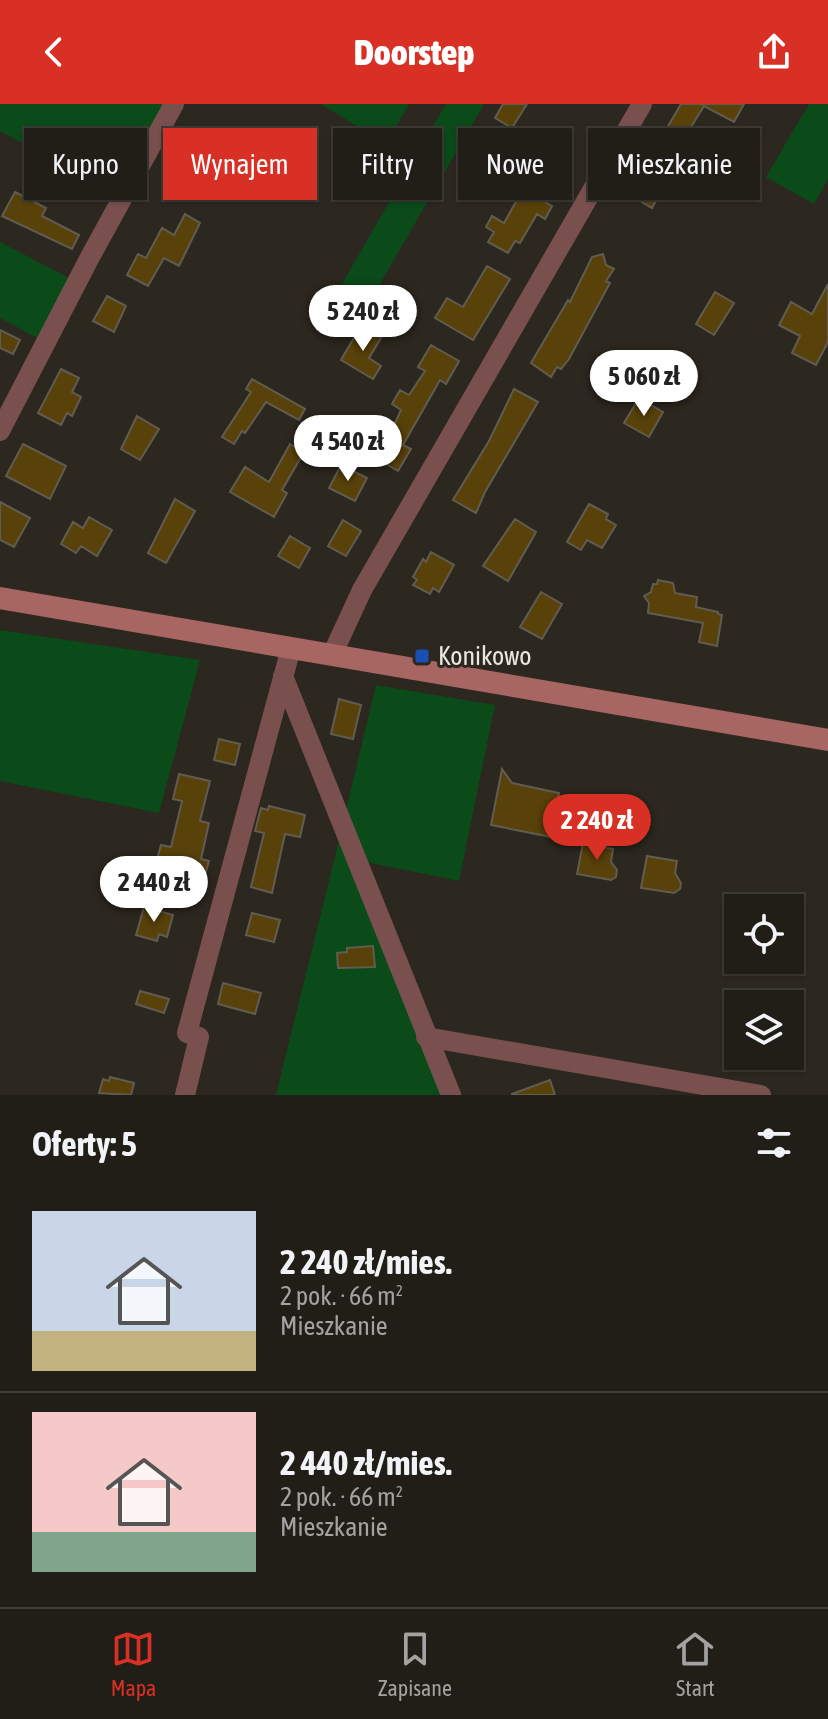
<!DOCTYPE html>
<html lang="pl">
<head>
<meta charset="utf-8">
<style>
	body { margin:0; font-family:"Asap Condensed",sans-serif; background:#2d2b24; color:#f1f3f6; height:100vh; display:flex; flex-direction:column; font-size:30px; white-space:nowrap }
	* { box-sizing:border-box; margin:0 }
	p { font-size:26px; color:#a2a2a1 }
	.icon { flex:none; width:44px; height:44px; fill:none; stroke:currentColor; stroke-width:2; stroke-linecap:round; stroke-linejoin:round }
	.map { position:relative; height:991px; overflow:hidden }
	.panel { display:flex; flex-direction:column; background:#211e17; flex:1 }
	.panel>* { flex:none }
	.hud { position:absolute; left:24px; top:24px; width:780px; height:72px; display:flex; gap:16px }
	.fabs { position:absolute; left:724px; top:790px; display:grid; gap:16px }
	.fabs a { display:grid; place-items:center; width:80px; height:80px; border-radius:0px; background:#211e17; box-shadow:0 2px 6px #0004,0 0 0 2px #3e3c36; font-size:40px }
	.price { position:absolute; translate:-50% -68px; padding:0 18px; border-radius:28px; background:#fff; color:#222; font-size:26px; line-height:52px; filter:drop-shadow(0 2px 4px #0008) }
	.price::after { content:''; position:absolute; left:50%; top:48px; width:24px; height:18px; margin-left:-12px; background:inherit; clip-path:polygon(0 0,100% 0,50% 100%) }
	.price.on { background:#d93025; color:#fff }
	ul { padding:0; list-style:none }
	li { display:flex; align-items:center; gap:24px; height:200px; padding:0 32px }
	li+li { border-top:2px solid #3e3c36 }
	li span { display:grid; place-items:center; flex:none; width:224px; height:160px; border-radius:0px; color:#555 }
	li>.icon { margin-inline-start:auto }
	span .icon { width:96px; height:96px; fill:#fffc; stroke-width:1 }
	li b { font-size:34px }
	h2 { display:flex; justify-content:space-between; align-items:center; height:96px; padding:0 32px; font-size:34px }
	.tag { padding:0 28px; border-radius:0px; background:#211e17; box-shadow:0 2px 6px #0004,0 0 0 2px #3e3c36; font-size:28px; line-height:72px }
	.tag.on { background:#d93025; color:#fff }
	header { display:flex; justify-content:space-between; align-items:center; height:104px; padding:0 32px; background:#d93025; color:#fff; font-size:36px; font-weight:800 }
	.dock { display:flex; justify-content:space-around; align-items:center; height:112px; border-top:2px solid #3e3c36; background:#211e17; font-size:22px; color:#a2a2a1 }
	.dock a { display:grid; justify-items:center; gap:4px }
	.dock .on { color:#d93025 }
	.map>svg:first-child { display:block }
	.green { fill:#0b4a19 }
	.building { fill:#59420a; stroke:#615c52; stroke-width:2 }
	.lines { fill:none; stroke-linecap:round; stroke-linejoin:round }
	.minor { stroke:#7a504f; stroke-width:20 }
	.secondary { stroke:#a86663; stroke-width:22 }
	.transit-dot { fill:#1a4fb4; stroke:#2c281f; stroke-width:3 }
	.labels { text-anchor:middle; dominant-baseline:central; stroke-width:6; stroke-linejoin:round; paint-order:stroke }
	.poi-label { font-size:26px; fill:#eae7e2; stroke:#2c281f; text-anchor:start }
</style>
</head>
<body>
<header><svg class="icon" aria-label="back" viewBox="0 0 24 24"><path d="M15 5l-7 7 7 7"/></svg>Doorstep<svg class="icon" aria-label="share" viewBox="0 0 24 24"><path d="M12 15V3M7 8l5-5 5 5M5 13v7h14v-7"/></svg></header>
<div class="map">
<svg width="828" height="991" viewBox="0 0 828 991">
	<rect width="100%" height="100%" fill="#2c281f"/>
	<!-- green -->
	<path class="green" d="M0,0h166l-49,91 -117,-64z
		M321,0h88l-23,40z
		M446,0h38l-133,230 -30,-14z
		M809,0h19v75l-14,25 -48,-27z
		M0,138l73,38 -32,60 -41,-22z
		M0,526l200,30 -41,153 -159,-32z
		M376,581l119,20 -36,176 -93,-19 -20,-52z
		M340,732l101,259h-165z"/>
	<!-- building -->
	<path class="building" d="M503,0h24l-15,24 -17,-10z
		M681,0h63l-10,18 -30,-16 -21,34 5,2 -36,66 -22,-13 21,-37 -7,-4 7,-12 6,3z
		M542,29l26,15 -12,20 -19,-11 5,-8 -7,-5z
		M744,65l15,9 -11,18 -15,-8z
		M523,85l29,17 -7,13 -8,-5 -17,29 -5,-2 -7,12 -20,-11 6,-10 -8,-5 6,-11 12,7z
		M15,88l31,16 -4,8 37,19 -7,14 -70,-33z
		M185,110l15,9 -21,43 -15,-8 -16,28 -21,-11 11,-21 8,4 16,-30 12,7z
		M603,150l3,11 8,4 -8,12 4,2 -41,76 -8,10 -4,-2 -6,10 -20,-14 37,-63 2,2 22,-45z
		M487,162l23,13 -37,61 -38,-22 12,-20 16,9z
		M828,180v58l-12,23 -24,-12 8,-17 -21,-11 12,-23 21,12z
		M715,188l19,11 -20,32 -18,-11z
		M107,192l19,10 -12,26 -21,-11z
		M361,222l20,12 -12,20 12,8 -8,13 -32,-19z
		M0,226l20,10 -7,14 -13,-6z
		M431,241l28,16 -13,23 -6,-4 -37,65 8,4 -13,22 -22,-13 5,-8 -21,-12 8,-14 21,12 12,-26 -9,-6 8,-14 9,5 16,-24 -7,-4z
		M61,265l18,9 -7,14 9,5 -9,19 -5,-3 -6,12 -23,-12z
		M252,275l53,30 -6,11 -33,-18 -21,31 -3,-2 -8,13 -12,-7 29,-45 -5,-3z
		M514,285l24,13 -53,90 -9,21 -23,-13 36,-59z
		M639,294l24,14 -14,25 -25,-14z
		M137,312l22,13 -19,31 -19,-11z
		M23,340l43,22 -16,33 -44,-23z
		M290,340l14,8 -22,38 5,3 -13,24 -44,-25 15,-25 24,15z
		M341,361l26,13 -12,23 -26,-13z
		M175,395l20,12 -29,52 -18,-10z
		M0,398l30,16 -16,29 -14,-7z
		M589,400l19,10 -2,5 10,6 -14,23 -15,-8 -6,10 -14,-8z
		M89,413l23,13 -15,26 -16,-10 -5,7 -15,-9 12,-22 10,6z
		M515,415l21,13 -28,49 -25,-15z
		M343,416l18,11 -15,25 -18,-10z
		M290,432l20,12 -11,20 -21,-12z
		M431,448l23,13 -15,27 -6,-4 -3,6 -17,-9 4,-5 -4,-3 10,-18 3,3z
		M658,476l15,3 2,10 22,4 -1,10 22,5v2l4,1 -5,31 -18,-4 4,-19 -55,-10 1,-10 -5,-7 7,-4 2,-8h4z
		M541,488l21,12 -20,35 -22,-12z
		M339,595l22,6 -8,34 -22,-5z
		M219,635l21,5 -5,21 -21,-5z
		M502,665l10,14 47,10 -8,44 -60,-12z
		M179,670l31,7 -10,40 9,2 -8,36 8,2 -4,14 -18,-4 -1,4 -10,-3 -3,8 -20,-6 8,-29 10,2 11,-46 -9,-2z
		M269,702l36,9 -5,22 -15,-3 -13,59 -21,-6 13,-54 -9,-2 6,-23 7,2z
		M583,739l30,6 -2,13 6,8 -1,7 -5,3 -34,-6z
		M647,752l30,5 -2,12 6,10 -1,6 -6,4 -33,-5z
		M144,803l29,8 -6,22 -8,-3 -2,7 -21,-6z
		M252,809l28,7 -6,22 -28,-7z
		M373,842l2,21 -37,1 -1,-15 10,-1v-4z
		M223,879l38,10 -6,21 -37,-10z
		M140,887l29,8 -5,14 -28,-9z
		M110,973l24,6 -3,12 -32,-2 4,-14 6,2z
		M550,976l5,15h-43v-1z"/>
	<g class="lines">
		<!-- minor -->
		<path class="minor" d="M0,327l90,-174 84,-153
			M332,551l30,-65 280,-486
			M283,572l168,419
			M426,933l335,58
			M185,991l14,-58 -12,-4 104,-385"/>
		<!-- secondary -->
		<path class="secondary" d="M0,494l828,142"/>
	</g>
	<!-- markers -->
	<rect class="transit-dot" x="414" y="544" width="16" height="16" rx="4"/>
	<g class="labels">
		<!-- poi labels -->
		<g class="poi-label">
			<text x="438" y="552">Konikowo</text>
		</g>
	</g>
</svg>
<div class="fabs">
<a><svg class="icon" aria-label="locate" viewBox="0 0 24 24"><circle cx="12" cy="12" r="6"/><path d="M12 2v4M12 18v4M2 12h4M18 12h4"/></svg></a>
<a><svg class="icon" aria-label="layers" viewBox="0 0 24 24"><path d="M12 4l9 5-9 5-9-5zM3 14l9 5 9-5"/></svg></a>
</div>
<b class="price" style="left:363px;top:249px">5 240 zł</b>
<b class="price" style="left:644px;top:314px">5 060 zł</b>
<b class="price" style="left:348px;top:379px">4 540 zł</b>
<b class="price on" style="left:597px;top:758px">2 240 zł</b>
<b class="price" style="left:154px;top:820px">2 440 zł</b>
<div class="hud">
<a class="tag">Kupno</a>
<a class="tag on">Wynajem</a>
<a class="tag">Filtry</a>
<a class="tag">Nowe</a>
<a class="tag">Mieszkanie</a>
</div>
</div>
<section class="panel">
<h2>Oferty: 5<svg class="icon" aria-label="filters" viewBox="0 0 24 24"><path d="M4 7h16M4 17h16"/><circle cx="9" cy="7" r="2"/><circle cx="15" cy="17" r="2"/></svg></h2>
<ul>
<li><span style="background:linear-gradient(#c9d6e8 75%,#c2b280 0)"><svg class="icon" aria-label="home" viewBox="0 0 24 24"><path d="M3 11l9-7 9 7M6 9v11h12V9"/></svg></span><div><b>2 240 zł/mies.</b><p>2 pok. · 66 m²</p><p>Mieszkanie</p></div></li>
<li><span style="background:linear-gradient(#f6c9c9 75%,#7fa58c 0)"><svg class="icon" aria-label="home" viewBox="0 0 24 24"><path d="M3 11l9-7 9 7M6 9v11h12V9"/></svg></span><div><b>2 440 zł/mies.</b><p>2 pok. · 66 m²</p><p>Mieszkanie</p></div></li>
</ul>
</section>
<nav class="dock">
<a class="on"><svg class="icon" aria-label="map" viewBox="0 0 24 24"><path d="M3 6l6-2 6 2 6-2v14l-6 2-6-2-6 2zM9 4v14M15 6v14"/></svg>Mapa</a>
<a><svg class="icon" aria-label="saved" viewBox="0 0 24 24"><path d="M7 4h10v16l-5-4-5 4z"/></svg>Zapisane</a>
<a><svg class="icon" aria-label="home" viewBox="0 0 24 24"><path d="M3 11l9-7 9 7M6 9v11h12V9"/></svg>Start</a>
</nav>
</body>
</html>
